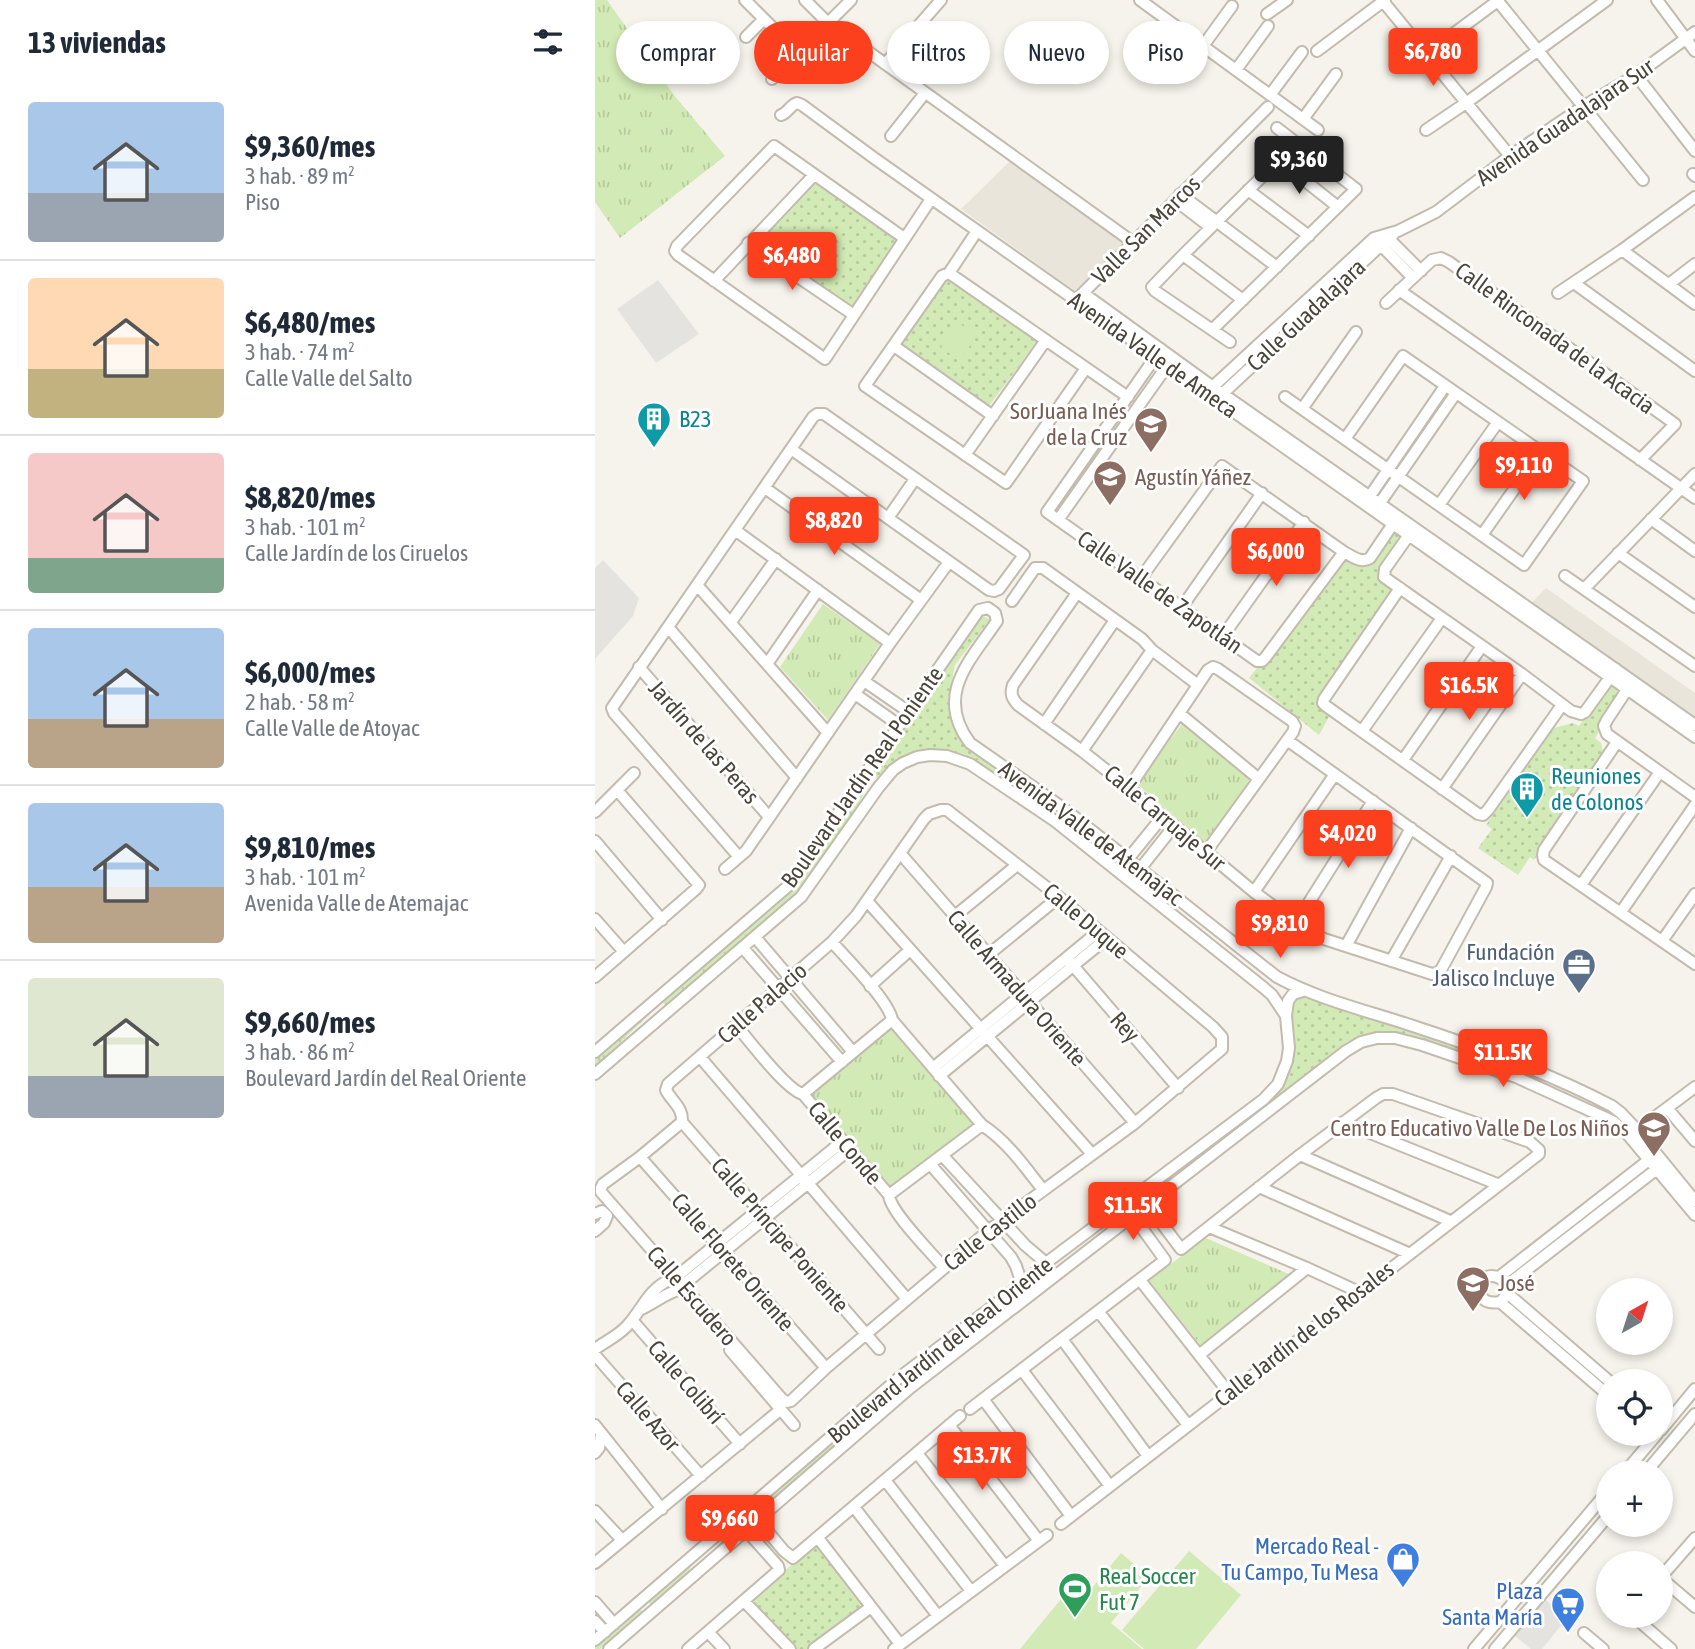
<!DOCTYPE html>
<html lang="es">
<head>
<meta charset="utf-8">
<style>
	body { margin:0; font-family:"Asap Condensed",sans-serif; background:#f2f2f3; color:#1f2937; height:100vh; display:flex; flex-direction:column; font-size:26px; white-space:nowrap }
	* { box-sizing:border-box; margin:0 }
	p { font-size:23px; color:#747a83 }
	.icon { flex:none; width:38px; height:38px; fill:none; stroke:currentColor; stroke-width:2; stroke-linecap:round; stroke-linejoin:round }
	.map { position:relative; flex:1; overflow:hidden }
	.side { display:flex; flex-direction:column; background:#fff; width:595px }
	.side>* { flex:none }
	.guide { position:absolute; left:21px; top:21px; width:665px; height:63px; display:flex; gap:14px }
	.needle { width:46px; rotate:39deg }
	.fabs { position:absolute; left:1001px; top:1278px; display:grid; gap:14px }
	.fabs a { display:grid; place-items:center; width:77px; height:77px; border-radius:50%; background:#fff; box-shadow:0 4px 10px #0003; font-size:35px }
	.price { position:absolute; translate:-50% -60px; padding:0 16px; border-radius:7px; background:#fc3f1d; color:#fff; font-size:23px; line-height:46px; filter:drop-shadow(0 2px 4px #0008) }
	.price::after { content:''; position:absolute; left:50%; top:42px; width:21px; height:16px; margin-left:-10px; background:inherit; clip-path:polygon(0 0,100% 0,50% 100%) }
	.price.active { background:#222; color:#fff }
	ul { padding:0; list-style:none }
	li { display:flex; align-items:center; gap:21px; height:175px; padding:0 28px }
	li+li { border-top:2px solid #e0e1e3 }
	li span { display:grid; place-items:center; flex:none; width:196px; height:140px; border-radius:7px; color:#555 }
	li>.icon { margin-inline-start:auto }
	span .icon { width:84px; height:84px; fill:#fffc; stroke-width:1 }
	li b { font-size:30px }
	h2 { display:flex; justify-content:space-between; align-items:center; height:84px; padding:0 28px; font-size:30px }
	.tag { padding:0 24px; border-radius:32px; background:#fff; box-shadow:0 4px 10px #0003; font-size:24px; line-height:63px }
	.tag.active { background:#fc3f1d; color:#fff }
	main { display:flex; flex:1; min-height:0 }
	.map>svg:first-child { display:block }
	.residential { fill:#eae5da }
	.grass { fill:url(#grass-tufts) }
	.park { fill:url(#park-dots) }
	.pitch { fill:#d2eab5 }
	.parking { fill:#e5e3e0 }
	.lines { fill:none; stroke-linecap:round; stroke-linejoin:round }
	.minor-casing { stroke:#c2bbae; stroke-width:14 }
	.minor { stroke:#fff; stroke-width:10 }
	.labels { text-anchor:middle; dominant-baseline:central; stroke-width:6; stroke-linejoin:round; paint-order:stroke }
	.street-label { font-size:23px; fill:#4b4439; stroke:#fff }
	.education-label { font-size:23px; fill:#785e54; stroke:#fff; text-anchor:end }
	.culture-label { font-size:23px; fill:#0d838f; stroke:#fff; text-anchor:start }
	.service-label { font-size:23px; fill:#4e5e75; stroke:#fff; text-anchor:end }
	.shop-label { font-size:23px; fill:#366cbe; stroke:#fff; text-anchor:end }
	.leisure-label { font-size:23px; fill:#27864d; stroke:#fff; text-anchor:start }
</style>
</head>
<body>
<main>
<section class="side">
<h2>13 viviendas<svg class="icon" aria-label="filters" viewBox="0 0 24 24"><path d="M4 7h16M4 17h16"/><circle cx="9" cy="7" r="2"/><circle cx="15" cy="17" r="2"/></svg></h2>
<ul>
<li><span style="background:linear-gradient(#a9c7e8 65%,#9aa5b1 0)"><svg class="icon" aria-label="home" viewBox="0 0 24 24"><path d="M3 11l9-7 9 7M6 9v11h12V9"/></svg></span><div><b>$9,360/mes</b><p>3 hab. · 89 m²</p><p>Piso</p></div></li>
<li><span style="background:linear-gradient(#ffd9b3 65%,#c2b280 0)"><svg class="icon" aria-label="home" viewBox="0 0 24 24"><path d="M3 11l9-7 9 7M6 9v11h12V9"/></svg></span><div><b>$6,480/mes</b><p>3 hab. · 74 m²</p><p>Calle Valle del Salto</p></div></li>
<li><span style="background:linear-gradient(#f6c9c9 75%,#7fa58c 0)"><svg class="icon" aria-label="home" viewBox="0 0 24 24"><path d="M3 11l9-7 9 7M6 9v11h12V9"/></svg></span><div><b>$8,820/mes</b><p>3 hab. · 101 m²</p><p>Calle Jardín de los Ciruelos</p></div></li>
<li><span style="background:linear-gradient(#a9c7e8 65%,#b9a48a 0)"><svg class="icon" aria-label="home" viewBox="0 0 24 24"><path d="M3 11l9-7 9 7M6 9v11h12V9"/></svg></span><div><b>$6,000/mes</b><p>2 hab. · 58 m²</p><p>Calle Valle de Atoyac</p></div></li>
<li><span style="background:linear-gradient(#a9c7e8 60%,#b9a48a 0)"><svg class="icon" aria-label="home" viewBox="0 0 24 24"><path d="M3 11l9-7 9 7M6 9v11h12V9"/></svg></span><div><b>$9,810/mes</b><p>3 hab. · 101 m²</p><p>Avenida Valle de Atemajac</p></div></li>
<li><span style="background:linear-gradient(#dfe7d0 70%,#9aa5b1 0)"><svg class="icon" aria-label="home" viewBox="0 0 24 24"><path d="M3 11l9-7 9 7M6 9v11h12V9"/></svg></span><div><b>$9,660/mes</b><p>3 hab. · 86 m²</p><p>Boulevard Jardín del Real Oriente</p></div></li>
</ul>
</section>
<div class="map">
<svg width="1100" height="1649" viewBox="0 0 1100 1649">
	<defs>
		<pattern id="grass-tufts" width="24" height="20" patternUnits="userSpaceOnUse" patternTransform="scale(1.75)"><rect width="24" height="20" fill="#d2eab5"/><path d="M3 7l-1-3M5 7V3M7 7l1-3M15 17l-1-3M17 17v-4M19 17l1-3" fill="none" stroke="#b6ca9c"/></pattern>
		<pattern id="park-dots" width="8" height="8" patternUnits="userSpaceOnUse" patternTransform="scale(1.75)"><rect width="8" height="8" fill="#d2eab5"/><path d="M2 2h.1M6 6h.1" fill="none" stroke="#b6ca9c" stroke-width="1.8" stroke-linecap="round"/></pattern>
	</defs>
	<rect width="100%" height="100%" fill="#f6f3ec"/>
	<!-- residential -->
	<path class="residential" d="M416,160l113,82 -49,49 -114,-82z
		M951,588l149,105v24l-163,-115z"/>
	<!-- grass -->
	<path class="grass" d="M0,0h12l67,95 51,61 -105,82 -25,-36z
		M228,604l57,40 -52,76 -48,-53z
		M587,724l68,55 -44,64 -69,-59z
		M265,788l6,2 -24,43 -43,61 -133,113 -4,-6 129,-114z
		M49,1012l5,3c-19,17 -35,35 -54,52v-12z
		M296,1028l82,96 -83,63 -79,-92z
		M611,1238l85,37 -89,72 -53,-67z
		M434,1280l5,4 -89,68 -3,-1z
		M325,1367l1,4 -199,173 -4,-4 1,-3z
		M116,1545l3,1 -23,20 -4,9 -36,31 -3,-5z
		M45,1609l3,3 -43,37h-5v-2z"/>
	<!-- park -->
	<path class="park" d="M220,180l85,61 -47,70 -97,-68z
		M357,279l86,61 -49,66 -88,-61 44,-64z
		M799,528l12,8 -23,32 12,21 -79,112 14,14 -11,20 -70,-57 96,-120 14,6z
		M386,615l9,4 -35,46 -7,35 10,35 14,15 81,54 -4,8 -85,-58 -24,-4 -26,3 -38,25 -3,-4z
		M1014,682l15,10 -29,46 6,5 4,18 -71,99 -4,-3 -12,18 -40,-27 14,-19 -6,-4 64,-96 23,-6 6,3z
		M708,991l165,57 -1,6 -84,-21 -35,8 -127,100 -4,-5 48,-37 20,-27 3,-64 6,-13z
		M222,1543l49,63 -58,43h-13l-46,-48z"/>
	<!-- pitch -->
	<path class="pitch" d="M364,323l18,13 -18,25 -18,-14z
		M594,1551l52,44 -45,54h-52l-22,-19z
		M526,1553l28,24 -38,46 31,26h-122l50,-61 13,11z"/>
	<!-- parking -->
	<path class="parking" d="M63,280l41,54 -43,29 -39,-54z
		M8,560l36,38 -6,18 -38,43v-91z
		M950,1599l22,19 -25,31h-11l-16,-13z"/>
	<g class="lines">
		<!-- minor casing -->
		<g class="minor-casing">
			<path id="minor" d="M150,0l53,53
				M210,0l23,23
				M545,0l178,130
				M787,0l128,156
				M902,0l146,180
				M1062,0l38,51
				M672,14l20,-14
				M151,37l18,-18
				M608,46l29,-40
				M271,50l268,193
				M722,51l68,-51
				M831,54l73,-54
				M290,64l56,-64
				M641,70l32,-44
				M1041,75l59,76
				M177,79l79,-79
				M675,95l32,-43
				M186,115c7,-2 9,-10 16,-12l5,2 72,53 821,579
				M708,119l33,-45
				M831,130l40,-27 141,-103
				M296,136l34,-43
				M684,160l59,47
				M1098,174l2,2
				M653,190l61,46
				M585,194l97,73
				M580,200l35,27
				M382,231l-28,42 -7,3 -77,110 141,97 80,-115
				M790,235l36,36
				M309,238l-130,-92 -97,100 -2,5 3,4 147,104 106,-160
				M781,240l37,38
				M153,243l106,72
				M1027,250l73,54
				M588,255l60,45
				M354,273l179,124
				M119,281l100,-106
				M979,283l121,88
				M1074,284l26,-20
				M804,290l296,208
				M488,293l130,94 320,224
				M963,293l64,-43 73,-53
				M485,296l188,-189
				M791,303l46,-43 9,-2 8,4 226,162 -35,36
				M618,329l143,-140 -79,-61
				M635,342l-75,-51 -3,-4 31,-32 113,-112
				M299,346l99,70
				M566,349l-114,163 210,149h5l3,-3 79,-106
				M611,393l168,-155 24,-7 38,-19 74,-56 74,-50 52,-31 59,-43
				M690,397c80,56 160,112 239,168l59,-84 -180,-125 -58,83
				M623,398l163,-153 12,-10
				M707,409l54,-77
				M370,455l81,-115
				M170,488l156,112
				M775,496l75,-110
				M785,503l76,-110
				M844,505l59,-83
				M293,518l27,-39
				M1056,519l44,32
				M463,520l114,-161
				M140,530l155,113
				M814,535l-24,34 -1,8 138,97 49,37 10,3 4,-2 31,-43
				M887,535l59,-84
				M1023,553l77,54
				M970,576l130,90
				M546,578l81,-112 122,86c8,4 17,12 26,6l23,-34
				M102,585l131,148
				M805,588l-76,111 -1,4 3,3 152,108 5,1 5,-5 74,-105
				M989,589l111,-115
				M482,593l-64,92c-3,9 -1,13 5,20l64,46 47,37 125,104 42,31 25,15 111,36 6,-1 4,-5 44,-81 1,-4 -200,-143
				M417,601l23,-33h8l99,71 10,11 46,35
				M587,607l80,-114
				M934,616l4,-5 162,114
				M136,622l45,-63
				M73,627l129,151
				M628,636l81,-114
				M172,664l51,-74
				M44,667l130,150
				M269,681l45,31
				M1035,685l-23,35 -3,6 3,8 88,63
				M260,694l44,31
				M584,713l80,66
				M449,724l71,-104
				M767,731l80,-113
				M1022,742l-73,108 -1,5 1,5 151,104
				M487,751l70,-101
				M808,760l79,-114
				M534,788l69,-103 10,-15 5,-3 5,2 74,52 3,5 -2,6 -87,120
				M847,789l80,-115
				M346,810h6l5,4 107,83 154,130 9,10v12l-87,74 -147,108 -162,137 -35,33 -4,1 -5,-3 -181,-207v-4l2,-4 37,-27 42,-35c1,-15 -10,-20 -16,-32l2,-6 164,-142 24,-26 68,-97 5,-5z
				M0,812l39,-39
				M0,841l67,79
				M305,853l235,270
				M144,857l-125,-144 -2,-5 201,-291 4,-3h7l200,141 -25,34 -5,2 -5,-1 -198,-141
				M533,859l35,-43
				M130,869l21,-18 144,-208 59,-81
				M545,869l34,-43
				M986,885l79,-113
				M659,892l81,-118
				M272,901l225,253
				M1026,912l74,-107
				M360,916l62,-51
				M0,919l29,33
				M701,923l77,-122
				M160,937l98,115
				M1067,941l33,-47
				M237,942c14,16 58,60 60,78l90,105c25,16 43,42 61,65
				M751,946l65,-118
				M148,948l99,114
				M393,955l71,-58
				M796,961l60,-105
				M475,962l108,126
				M0,977l101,-88 3,-4 -82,-95
				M275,986l40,-36
				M141,1025c13,15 51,66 67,69l86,101c1,17 43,58 55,73
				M0,1052l192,-165 192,-277 9,-2 7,5 2,8c-27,40 -63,74 -27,122l93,65 214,169c43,23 91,34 136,49 68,22 136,47 199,80l9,7 16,17 58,71
				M105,1057l207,242
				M338,1068l166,-137
				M0,1074l206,-177 77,-109 15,-18 10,-7 14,-6 13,-2 17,1 23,8 85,57 209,167 8,7 14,21
				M344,1076l168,-138
				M208,1094l89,-74
				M1072,1108l28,33
				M87,1122l197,227
				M748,1122l154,62
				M1036,1135l64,-48
				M347,1155l83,90 21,18
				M705,1155l150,66
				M45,1157l186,211
				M335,1164l81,93 5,9 6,18
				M664,1187l149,66
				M294,1195l93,-70
				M0,1214l7,-3 5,5 -3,7 -9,8
				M614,1227l98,41 52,24
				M81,1277l167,-136
				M904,1277l155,-121
				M545,1280l89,113
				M88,1285l167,-136
				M912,1285l155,-120
				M912,1293l102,88
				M905,1302c25,-21 -20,-39 -21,-13 0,12 11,15 21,13l108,93
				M44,1310c13,-5 29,-19 41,-20
				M503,1311l90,114
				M37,1320l108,124
				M467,1339l86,117
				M0,1349c11,-8 23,-13 32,-23 15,-16 21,-36 42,-46l5,3 5,6
				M135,1350l64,75
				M0,1355l106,121
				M604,1355l108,-87
				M427,1370l88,116
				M388,1399l88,117
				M375,1409l195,-149 -34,-47
				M0,1425l67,84
				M354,1425l90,116
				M1066,1430l34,-41
				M0,1453l4,-5 2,-13
				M322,1453l88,113
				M1030,1472l33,-39
				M1051,1472l49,-58
				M290,1480l86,111
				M259,1507l84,109
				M0,1511l27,29
				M163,1520l26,31 9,7 167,-142
				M466,1524l478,-370v-4l-9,-8 -137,-48h-10l-7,4 -76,57 -119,94 -33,-44
				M223,1538l82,106
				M0,1563l185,-153
				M1066,1577l34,-39
				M1066,1578l34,29
				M149,1601l46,48
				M0,1602l19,22
				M1037,1615l39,34
				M0,1621l10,11
				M113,1632l16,17
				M989,1633l19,16
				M0,1640l305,-263 122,-93 24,-21 218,-164 14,-15 9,-23 2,-13 -3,-32 2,-15 5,-7 10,-3
				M14,1649l301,-261 436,-337 15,-9 16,-4h18l27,7 94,32 90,41 8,4 15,14 66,79
				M93,1649l91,-79 -1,-4 -32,-36
				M219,1649l57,-42
				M299,1649l153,-114
				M879,1649l134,-158
				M900,1649l113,-133"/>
		</g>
		<!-- minor -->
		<use href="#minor" class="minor"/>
	</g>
	<!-- icons -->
	<defs>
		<g id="building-pin" transform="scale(1.75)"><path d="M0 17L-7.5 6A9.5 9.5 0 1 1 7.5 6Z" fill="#0f9aa8" stroke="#fff"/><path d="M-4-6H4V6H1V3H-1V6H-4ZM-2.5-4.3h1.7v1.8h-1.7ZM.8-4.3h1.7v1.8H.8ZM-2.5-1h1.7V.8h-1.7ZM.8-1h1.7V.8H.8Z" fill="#fff"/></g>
		<g id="school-pin" transform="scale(1.75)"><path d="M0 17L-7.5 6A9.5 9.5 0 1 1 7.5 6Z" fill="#8d6e63" stroke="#fff"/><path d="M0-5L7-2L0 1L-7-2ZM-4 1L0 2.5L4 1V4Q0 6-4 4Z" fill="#fff"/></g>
		<g id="office-pin" transform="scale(1.75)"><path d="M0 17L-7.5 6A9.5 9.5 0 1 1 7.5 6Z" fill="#5c6f8a" stroke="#fff"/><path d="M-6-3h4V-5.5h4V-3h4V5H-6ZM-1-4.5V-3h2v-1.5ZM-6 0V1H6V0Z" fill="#fff"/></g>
		<g id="shop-pin" transform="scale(1.75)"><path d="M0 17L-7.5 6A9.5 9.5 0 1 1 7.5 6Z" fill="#3f7fe0" stroke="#fff"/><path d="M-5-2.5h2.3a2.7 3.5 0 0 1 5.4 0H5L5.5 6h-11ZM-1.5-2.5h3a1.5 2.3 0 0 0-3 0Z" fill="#fff"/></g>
		<g id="stadium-pin" transform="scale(1.75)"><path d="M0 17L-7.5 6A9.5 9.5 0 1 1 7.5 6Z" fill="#2e9e5b" stroke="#fff"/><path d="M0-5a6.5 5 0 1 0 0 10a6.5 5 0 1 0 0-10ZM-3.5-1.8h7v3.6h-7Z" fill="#fff"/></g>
		<g id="supermarket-pin" transform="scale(1.75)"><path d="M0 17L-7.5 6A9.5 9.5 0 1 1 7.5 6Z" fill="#3f7fe0" stroke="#fff"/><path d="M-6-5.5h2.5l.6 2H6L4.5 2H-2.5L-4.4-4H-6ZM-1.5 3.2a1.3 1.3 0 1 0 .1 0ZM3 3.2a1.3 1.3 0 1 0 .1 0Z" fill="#fff"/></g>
	</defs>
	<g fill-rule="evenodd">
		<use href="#building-pin" x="59" y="419"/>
		<use href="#school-pin" x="556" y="424"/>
		<use href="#school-pin" x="515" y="477"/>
		<use href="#building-pin" x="932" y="789"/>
		<use href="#office-pin" x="984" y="965"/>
		<use href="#school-pin" x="1059" y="1128"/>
		<use href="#school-pin" x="878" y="1283"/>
		<use href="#shop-pin" x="808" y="1559"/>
		<use href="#stadium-pin" x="480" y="1589"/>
		<use href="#supermarket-pin" x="973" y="1604"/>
	</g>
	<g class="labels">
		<!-- street labels -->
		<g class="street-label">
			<text transform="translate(970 122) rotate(-34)">Avenida Guadalajara Sur</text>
			<text transform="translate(551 230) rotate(-45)">Valle San Marcos</text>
			<text transform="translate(711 315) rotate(-43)">Calle Guadalajara</text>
			<text transform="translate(960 338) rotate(36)">Calle Rinconada de la Acacia</text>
			<text transform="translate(558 355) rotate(35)">Avenida Valle de Ameca</text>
			<text transform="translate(565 592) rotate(35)">Calle Valle de Zapotlán</text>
			<text transform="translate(109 742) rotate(49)">Jardín de las Peras</text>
			<text transform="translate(267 777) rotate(-55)">Boulevard Jardín Real Poniente</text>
			<text transform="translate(570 818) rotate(40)">Calle Carruaje Sur</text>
			<text transform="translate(496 833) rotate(37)">Avenida Valle de Atemajac</text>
			<text transform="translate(491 921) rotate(40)">Calle Duque</text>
			<text transform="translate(422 988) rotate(49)">Calle Armadura Oriente</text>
			<text transform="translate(167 1003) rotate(-41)">Calle Palacio</text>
			<text transform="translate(530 1027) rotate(49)">Rey</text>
			<text transform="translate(250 1143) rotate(50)">Calle Conde</text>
			<text transform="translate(395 1232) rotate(-38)">Calle Castillo</text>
			<text transform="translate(185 1235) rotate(49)">Calle Príncipe Poniente</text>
			<text transform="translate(138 1262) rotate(49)">Calle Florete Oriente</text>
			<text transform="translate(97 1296) rotate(49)">Calle Escudero</text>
			<text transform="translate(709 1334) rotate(-38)">Calle Jardín de los Rosales</text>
			<text transform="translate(345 1350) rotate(-39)">Boulevard Jardín del Real Oriente</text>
			<text transform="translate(91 1382) rotate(49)">Calle Colibrí</text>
			<text transform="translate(53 1416) rotate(49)">Calle Azor</text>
		</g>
		<!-- education labels -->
		<g class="education-label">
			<text x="532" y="411">SorJuana Inés<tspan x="532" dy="26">de la Cruz</tspan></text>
			<text x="540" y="477" text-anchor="start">Agustín Yáñez</text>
			<text x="1034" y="1128">Centro Educativo Valle De Los Niños</text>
			<text x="903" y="1283" text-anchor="start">José</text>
		</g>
		<!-- culture labels -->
		<g class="culture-label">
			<text x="84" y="419">B23</text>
			<text x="956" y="776">Reuniones<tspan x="956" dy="26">de Colonos</tspan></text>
		</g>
		<!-- service labels -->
		<g class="service-label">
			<text x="960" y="952">Fundación<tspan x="960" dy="26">Jalisco Incluye</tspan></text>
		</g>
		<!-- shop labels -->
		<g class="shop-label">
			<text x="784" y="1546">Mercado Real -<tspan x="784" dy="26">Tu Campo, Tu Mesa</tspan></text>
			<text x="948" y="1591">Plaza<tspan x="948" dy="26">Santa María</tspan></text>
		</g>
		<!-- leisure labels -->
		<g class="leisure-label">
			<text x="504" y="1576">Real Soccer<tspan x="504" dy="26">Fut 7</tspan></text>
		</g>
	</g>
</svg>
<div class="fabs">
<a><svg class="needle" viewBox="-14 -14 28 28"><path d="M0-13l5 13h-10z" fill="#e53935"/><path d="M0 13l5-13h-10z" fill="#747a83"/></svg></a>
<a><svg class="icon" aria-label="locate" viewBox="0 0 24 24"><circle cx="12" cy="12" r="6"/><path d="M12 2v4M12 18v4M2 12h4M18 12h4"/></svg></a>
<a>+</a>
<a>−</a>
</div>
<b class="price" style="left:838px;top:88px">$6,780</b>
<b class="price active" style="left:704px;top:196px">$9,360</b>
<b class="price" style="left:197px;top:292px">$6,480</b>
<b class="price" style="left:929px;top:502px">$9,110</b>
<b class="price" style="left:239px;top:557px">$8,820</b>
<b class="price" style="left:681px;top:588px">$6,000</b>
<b class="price" style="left:874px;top:722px">$16.5K</b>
<b class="price" style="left:753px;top:870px">$4,020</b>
<b class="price" style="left:685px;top:960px">$9,810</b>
<b class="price" style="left:908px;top:1089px">$11.5K</b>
<b class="price" style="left:538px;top:1242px">$11.5K</b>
<b class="price" style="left:387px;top:1492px">$13.7K</b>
<b class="price" style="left:135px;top:1555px">$9,660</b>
<div class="guide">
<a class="tag">Comprar</a>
<a class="tag active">Alquilar</a>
<a class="tag">Filtros</a>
<a class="tag">Nuevo</a>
<a class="tag">Piso</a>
</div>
</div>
</main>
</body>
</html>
